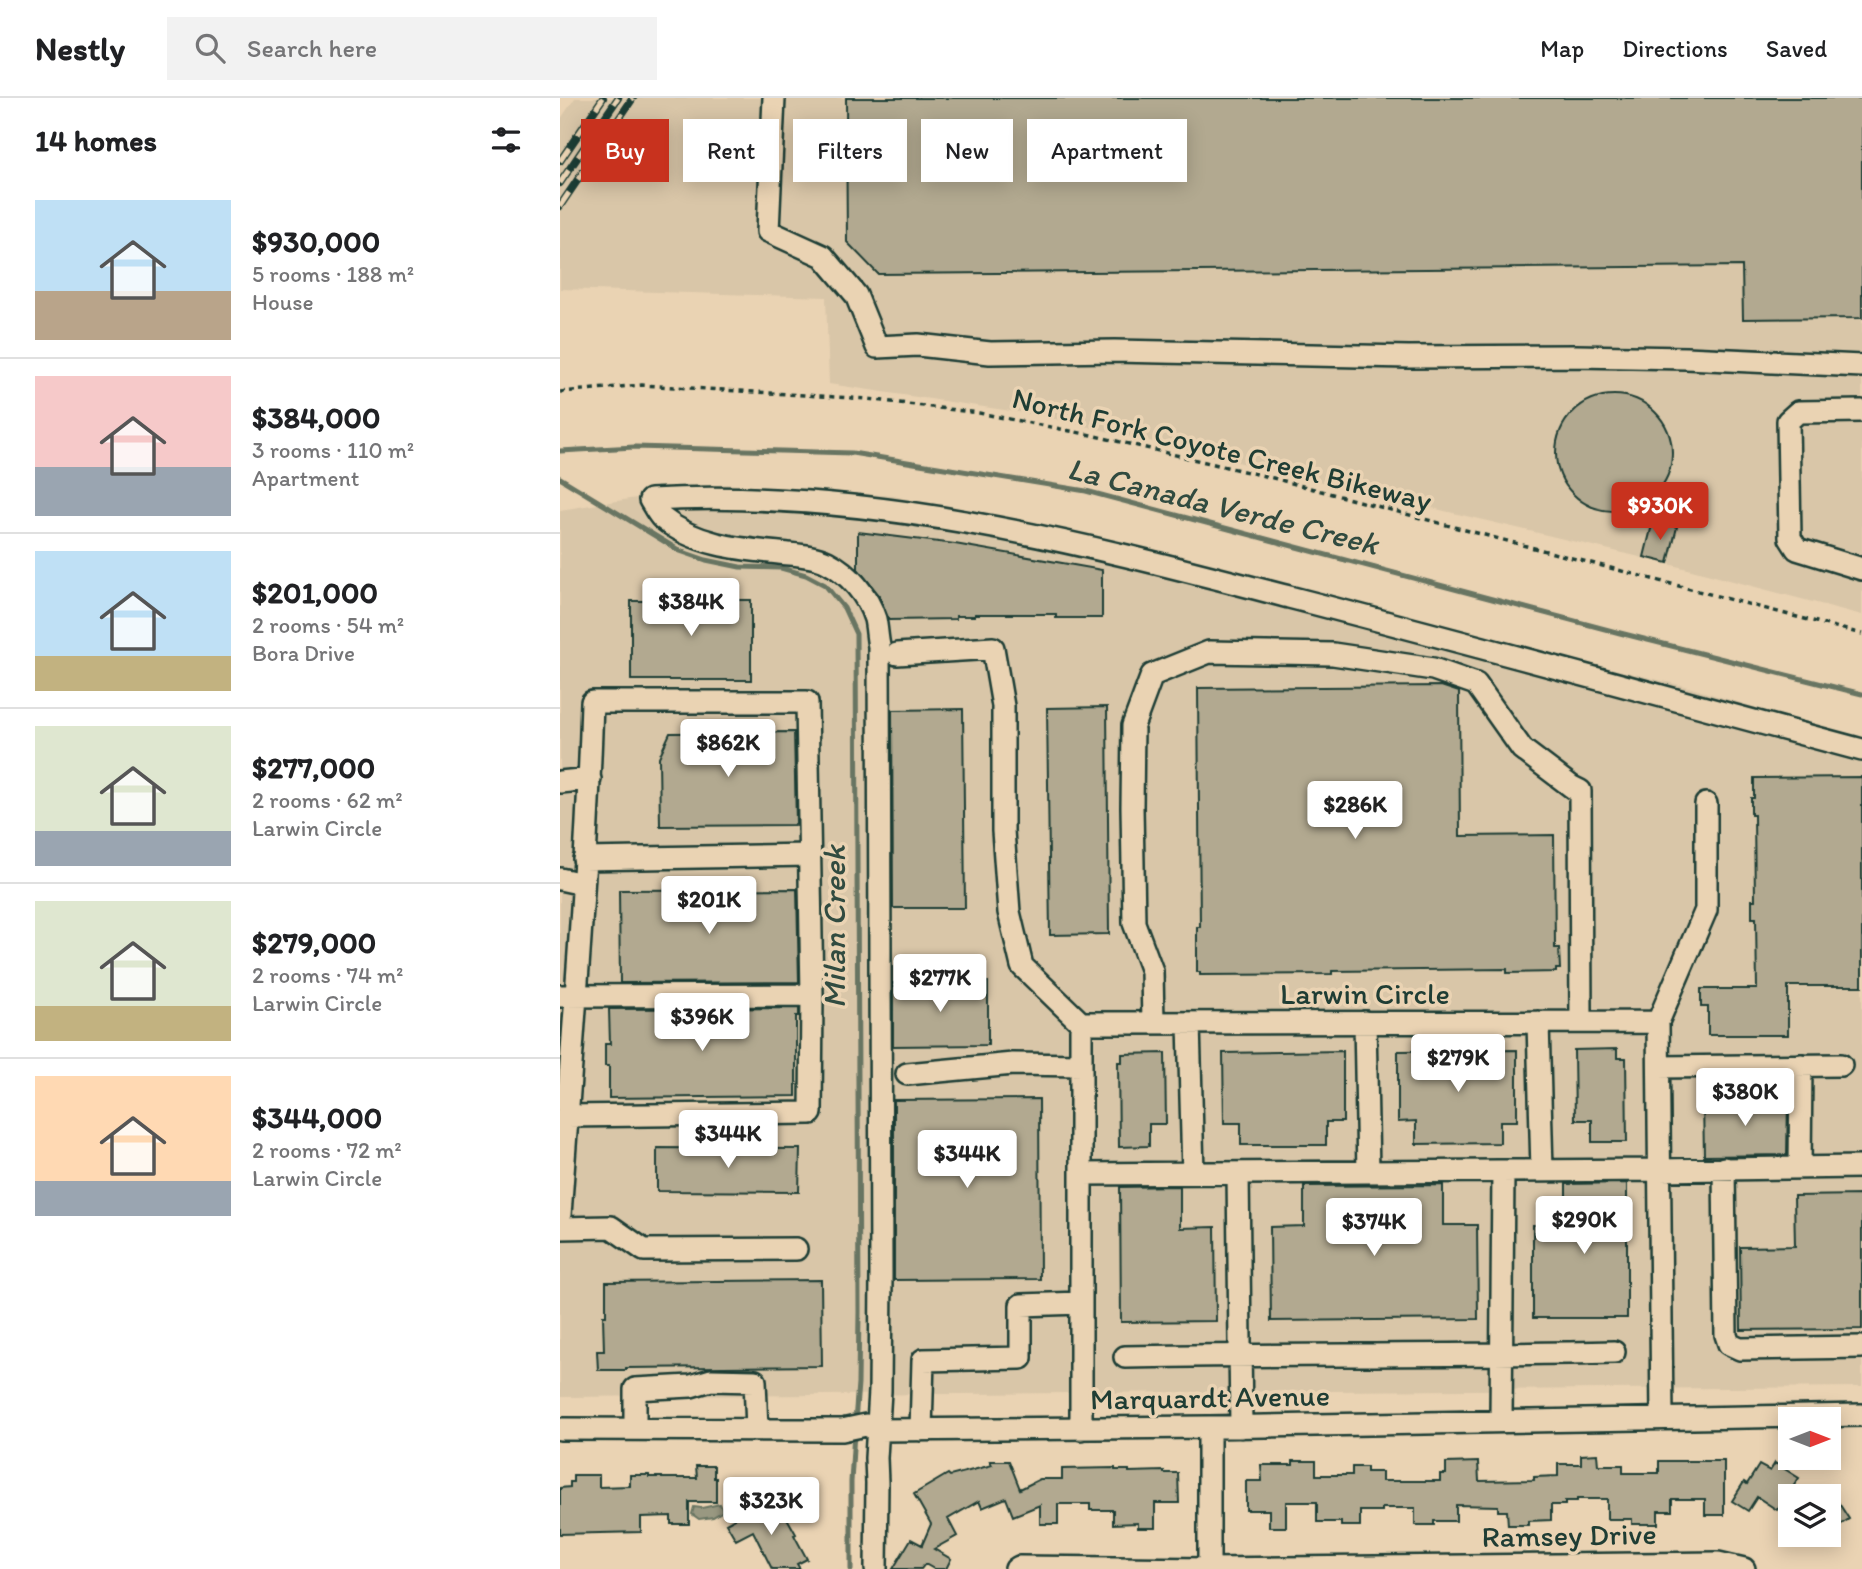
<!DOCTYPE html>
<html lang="en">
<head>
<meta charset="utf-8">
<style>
	body { margin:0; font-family:Itim,sans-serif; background:#f2f2f2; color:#202124; height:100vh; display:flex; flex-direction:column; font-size:26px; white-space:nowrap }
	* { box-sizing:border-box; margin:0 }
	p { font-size:23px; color:#757577 }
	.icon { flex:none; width:38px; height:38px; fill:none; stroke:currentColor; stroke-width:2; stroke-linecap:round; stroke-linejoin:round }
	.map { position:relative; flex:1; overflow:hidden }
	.panel { display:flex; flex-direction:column; background:#fff; width:560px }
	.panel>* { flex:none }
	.hud { position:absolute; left:21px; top:21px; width:665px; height:63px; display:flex; gap:14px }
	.needle { width:46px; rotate:90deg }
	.buttons { position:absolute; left:1218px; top:1309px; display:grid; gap:14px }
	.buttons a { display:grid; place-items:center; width:63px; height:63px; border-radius:0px; background:#fff; box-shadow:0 4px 18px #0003; font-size:35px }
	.price { position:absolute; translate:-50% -60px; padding:0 16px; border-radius:7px; background:#fff; color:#222; font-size:23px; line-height:46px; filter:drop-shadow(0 2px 4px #0008) }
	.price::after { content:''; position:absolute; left:50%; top:42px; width:21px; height:16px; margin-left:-10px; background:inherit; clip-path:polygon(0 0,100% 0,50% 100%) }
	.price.selected { background:#c8321e; color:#fff }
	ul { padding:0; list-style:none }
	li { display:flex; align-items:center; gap:21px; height:175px; padding:0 35px }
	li+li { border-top:2px solid #e0e0e0 }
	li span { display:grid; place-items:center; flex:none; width:196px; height:140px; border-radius:0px; color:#555 }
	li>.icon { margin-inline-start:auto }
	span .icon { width:84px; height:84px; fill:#fffc; stroke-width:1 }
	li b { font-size:30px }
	h2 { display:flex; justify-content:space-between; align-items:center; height:84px; padding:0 35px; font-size:30px }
	.chip { padding:0 24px; border-radius:0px; background:#fff; box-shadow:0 4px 18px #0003; font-size:24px; line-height:63px }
	.chip.selected { background:#c8321e; color:#fff }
	header { display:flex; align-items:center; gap:42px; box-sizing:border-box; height:98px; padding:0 35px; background:#fff; border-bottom:2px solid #e0e0e0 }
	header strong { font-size:33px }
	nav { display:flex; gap:38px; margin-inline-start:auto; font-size:24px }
	.search { width:490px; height:63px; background:#f2f2f2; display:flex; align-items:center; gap:18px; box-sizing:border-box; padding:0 24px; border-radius:0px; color:#757577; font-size:26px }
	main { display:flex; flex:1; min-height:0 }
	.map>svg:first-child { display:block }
	.built { fill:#d9c6a8 }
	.water { fill:#999881; stroke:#687462; stroke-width:2 }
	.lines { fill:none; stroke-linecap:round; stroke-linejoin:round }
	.stream { stroke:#687462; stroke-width:5 }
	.building { fill:#b2a990; stroke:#1f3d34; stroke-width:2 }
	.minor-casing { stroke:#1f3d34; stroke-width:26 }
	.path { stroke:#1f3d34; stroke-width:3.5; stroke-dasharray:5 5; stroke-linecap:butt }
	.minor { stroke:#ead3b3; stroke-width:21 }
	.rail-casing { stroke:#1f3d34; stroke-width:8 }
	.rail { stroke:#ead3b3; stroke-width:5; stroke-dasharray:16; stroke-linecap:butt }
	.labels { text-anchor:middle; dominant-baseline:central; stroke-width:7; stroke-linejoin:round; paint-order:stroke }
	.street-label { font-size:30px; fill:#1f3d34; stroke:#ead3b3 }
	.water-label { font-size:32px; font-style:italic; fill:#314b40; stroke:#ead3b3 }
</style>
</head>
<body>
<header>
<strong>Nestly</strong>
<div class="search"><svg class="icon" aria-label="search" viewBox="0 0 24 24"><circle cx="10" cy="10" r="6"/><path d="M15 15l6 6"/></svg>Search here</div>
<nav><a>Map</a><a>Directions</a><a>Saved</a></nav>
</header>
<main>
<section class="panel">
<h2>14 homes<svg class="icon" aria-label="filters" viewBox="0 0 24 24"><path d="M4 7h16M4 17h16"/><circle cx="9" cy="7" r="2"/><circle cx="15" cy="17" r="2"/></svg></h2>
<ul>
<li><span style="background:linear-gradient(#bfe0f5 65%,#b9a48a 0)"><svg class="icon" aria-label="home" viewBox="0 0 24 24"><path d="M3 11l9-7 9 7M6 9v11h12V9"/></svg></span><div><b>$930,000</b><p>5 rooms · 188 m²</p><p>House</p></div></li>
<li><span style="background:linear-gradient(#f6c9c9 65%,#9aa5b1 0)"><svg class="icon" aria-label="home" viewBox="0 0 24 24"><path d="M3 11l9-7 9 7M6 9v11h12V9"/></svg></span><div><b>$384,000</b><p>3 rooms · 110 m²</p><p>Apartment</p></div></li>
<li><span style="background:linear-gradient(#bfe0f5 75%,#c2b280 0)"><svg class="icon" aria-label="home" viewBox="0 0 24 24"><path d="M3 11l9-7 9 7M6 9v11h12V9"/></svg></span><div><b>$201,000</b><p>2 rooms · 54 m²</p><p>Bora Drive</p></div></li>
<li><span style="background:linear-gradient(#dfe7d0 75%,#9aa5b1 0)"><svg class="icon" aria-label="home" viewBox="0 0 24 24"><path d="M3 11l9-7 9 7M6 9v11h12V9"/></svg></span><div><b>$277,000</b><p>2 rooms · 62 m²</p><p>Larwin Circle</p></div></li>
<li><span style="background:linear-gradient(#dfe7d0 75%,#c2b280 0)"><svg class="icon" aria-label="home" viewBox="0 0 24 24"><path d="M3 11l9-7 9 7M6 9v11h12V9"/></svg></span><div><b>$279,000</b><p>2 rooms · 74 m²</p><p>Larwin Circle</p></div></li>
<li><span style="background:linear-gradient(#ffd9b3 75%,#9aa5b1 0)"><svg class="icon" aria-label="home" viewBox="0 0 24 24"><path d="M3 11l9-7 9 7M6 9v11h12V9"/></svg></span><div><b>$344,000</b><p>2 rooms · 72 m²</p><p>Larwin Circle</p></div></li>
</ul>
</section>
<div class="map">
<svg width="1302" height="1471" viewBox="0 0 1302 1471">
	<rect width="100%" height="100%" fill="#ead3b3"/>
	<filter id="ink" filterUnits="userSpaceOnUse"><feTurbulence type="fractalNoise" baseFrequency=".0143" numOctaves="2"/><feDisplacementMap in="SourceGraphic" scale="14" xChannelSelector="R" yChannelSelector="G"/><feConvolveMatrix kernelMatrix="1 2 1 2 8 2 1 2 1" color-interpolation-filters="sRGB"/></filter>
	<g filter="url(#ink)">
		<!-- built -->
		<path class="built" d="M15,0h1287v517l-197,-52 -627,-148 -209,-31 -3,-87 -266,-8v-169z
			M165,386l169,12 794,191 174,53v647l-1302,10v-887z"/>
		<!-- water -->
		<path class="water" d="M160,1406l3,7 -10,6 -14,2 -7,-5 2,-7 8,1z"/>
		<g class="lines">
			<!-- stream -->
			<path class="stream" d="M0,353l75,-4 217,6 234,38 534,142 242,61
				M0,380l120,73 26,9 34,7 41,1 25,7 19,10 19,23 12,26 3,678 -1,71 -3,39
				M291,1471v-87l3,-50"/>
		</g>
		<!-- building -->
		<path class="building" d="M286,0h1016v220l-119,1 -1,-53 -864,8 -31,-32z
			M996 355a58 58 0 1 1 116 0a58 58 0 1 1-116 0Z
			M1093,423l24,6 -9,36 -24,-6z
			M298,434l97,12 147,26v48h-46v-4h-81v2h-19v3l-67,1 -10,-25 -21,-26z
			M117,489h38v13h36v80h-120v-79h46z
			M881,588l18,6 1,144 94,-1 1,113h4l1,21h-4v3l-49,1v-4l-175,2v3l-132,1v-3h-3v-45h3l-2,-239z
			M547,609l2,227 -59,1 -3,-227z
			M403,611l2,199h-72l-1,-198z
			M234,634l2,91 -2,2 -134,1 -1,-69 11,-24z
			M1302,679v209h-74v49h-80v-28h-7v-18h56l-1,-71h-4v-18h3l-1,-85h-3v-17h3v-20z
			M237,791l2,93 -179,1 -1,-93z
			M428,884v63l-95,1v-63z
			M239,910v8h-3v80l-187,2v-32h-4v-22h5l-1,-35z
			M1057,951v9h9l1,84h-35v-22h-17l-1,-70z
			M957,952v71h-17v22l-84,1v-23l-18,1v-71z
			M783,953v71h-17v23h-85v-22h-17l-1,-70z
			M605,955l1,71h-17v22l-30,1 -1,-85h4v-8z
			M479,1001l1,180 -146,1v-180z
			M1228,1002l-1,55 -83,1 -1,-55z
			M97,1050l143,1 -1,43 -142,-1z
			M1067,1085v135h-94v-93h33v-41z
			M883,1087v40h34l1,94 -207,2 -1,-94 34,-1v-40z
			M620,1088v42l35,-1 1,94 -95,1 -1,-135z
			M1302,1097v134l-121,1 -1,-83 55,-1 -1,-50z
			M261,1182l1,86 -196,2v2h-28l-1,-19h7l-1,-35h3v-34z
			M1037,1356l1,11h25v8h36v-12h65v54h-19v-16h-33v12h-14v13h-26v-5h-25v-20h-30v2h-12v4h-14v15l-23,1v4h-20l-1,-14h-9v-5l-42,-1v16h-22v4h-19v-17h-33v3h-22v15h-19v-4h-24v-20h-31v25h-17v-17h-23v-29h16l-1,-16h32v-4h23v14h36v-8h15v5h15v9h58v-7h6v-11l32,-1 1,19 55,-1v-3l24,-1v-12h23v-9z
			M430,1363h19l11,28 20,-10h22v-10l53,-1v2h14v2l35,-1v2h14l1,30h-24v25h-17v-5l-25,1v-14h-23v-6h-32v20h-18v-19l-27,11 -7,-18 -24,10 -3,-7 -31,18 9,17 -23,13 17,10 -5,10h-12l-9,-5 -4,5h-28l18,-30 11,6 9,-21 -17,-30 34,-20 2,2 42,-11z
			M1215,1365l24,15 -22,32 -20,-13 -9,14 -16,-10 12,-19 3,2 12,-19 11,6z
			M136,1368h18v12h2v24h-27v22h-18v-8l-30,1v15l-81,2v-46l10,-1v-5h3v-7h26v12l31,-1v-11h19v2h13v1h35z
			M1269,1390l20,31 -20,13z
			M207,1407l7,11 9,-5 13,23 -2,1 13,24 -10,5 3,5h-28l-19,-38 -17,9 -10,-17 20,-11 2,4z"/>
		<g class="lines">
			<!-- minor casing -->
			<g class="minor-casing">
				<path id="minor" d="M214,0l-6,133 55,25 33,39 21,52 41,-2 72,8 124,-2 295,6 167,-1 110,2 176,8
					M1302,313l-64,1 -10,9 2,117 7,11 65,20
					M337,556l96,-6 10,58v125l6,81 13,54 59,57
					M0,684l30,-3
					M24,761l225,-4
					M0,781l23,5
					M0,898l252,-1
					M805,924l3,150
					M978,924l4,149
					M1098,924l48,-112v-106
					M593,925l-1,-52 -18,-48 -2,-116 1,-81 19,-51 57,-23 124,2 100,15 43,15 46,65 50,38 8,4 1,231
					M629,925l4,150
					M1099,969l182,-2
					M347,976l106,-10 68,1
					M1240,1069l1,-102
					M1164,1070l2,167 3,9 11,5 122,-2
					M678,1075l3,254
					M521,1076l579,-4 202,-3
					M0,1117c12,-171 27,-342 32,-513h215l5,293 -1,118 -244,3
					M0,1130l51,-1 33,23 152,-1
					M565,1259c163,-3 326,-1 489,-5
					M941,1323l2,-250
					M649,1329v142
					M0,1331l282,1 24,-5 12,5 331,-3 653,-12
					M75,1331v-40l56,-3 20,-6 44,1 2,48
					M521,1331v-406l577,-1 4,396
					M361,1332l2,-70 98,-2v-53l60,-2
					M316,1471l1,-86 -1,-25 4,-67 1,-116 -2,-629c-2,-9 -2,-18 -4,-27 -7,-23 -26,-46 -48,-57 -14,-7 -32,-7 -48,-9 -40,-4 -84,-8 -117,-35 -5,-5 -8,-12 -12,-18 222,-12 427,42 639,97 191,49 382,102 573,153
					M456,1471l3,-2 190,2 509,-6 26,6"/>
			</g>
			<!-- path -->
			<path class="path" d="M0,294l82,-7 226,14 111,14 112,22 182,43 181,49 408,107"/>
			<!-- minor -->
			<use href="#minor" class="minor"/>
			<!-- rail casing -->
			<g class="rail-casing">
				<path id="rail" d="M0,63l43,-63
					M0,85l58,-85
					M0,108l73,-108"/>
			</g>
			<!-- rail -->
			<use href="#rail" class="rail"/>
		</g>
	</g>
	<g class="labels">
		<!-- street labels -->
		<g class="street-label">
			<text transform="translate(662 351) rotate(14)">North Fork Coyote Creek Bikeway</text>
			<text x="805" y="895">Larwin Circle</text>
			<text transform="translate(650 1299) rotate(-1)">Marquardt Avenue</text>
			<text transform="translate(1009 1437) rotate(-1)">Ramsey Drive</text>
		</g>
		<!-- water labels -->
		<g class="water-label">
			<text transform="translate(663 408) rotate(14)">La Canada Verde Creek</text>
			<text transform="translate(274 829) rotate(-90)">Milan Creek</text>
		</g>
	</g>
</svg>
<div class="buttons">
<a><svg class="needle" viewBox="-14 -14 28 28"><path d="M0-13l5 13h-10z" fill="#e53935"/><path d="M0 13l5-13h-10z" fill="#757577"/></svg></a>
<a><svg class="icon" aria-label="layers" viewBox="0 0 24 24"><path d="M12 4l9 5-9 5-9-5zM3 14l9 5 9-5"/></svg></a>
</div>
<b class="price selected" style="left:1100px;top:444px">$930K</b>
<b class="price" style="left:131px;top:540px">$384K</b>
<b class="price" style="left:168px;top:681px">$862K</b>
<b class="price" style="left:795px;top:743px">$286K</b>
<b class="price" style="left:149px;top:838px">$201K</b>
<b class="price" style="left:380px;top:916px">$277K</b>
<b class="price" style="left:142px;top:955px">$396K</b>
<b class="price" style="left:898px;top:996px">$279K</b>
<b class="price" style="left:1185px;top:1030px">$380K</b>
<b class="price" style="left:168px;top:1072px">$344K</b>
<b class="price" style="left:407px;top:1092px">$344K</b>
<b class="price" style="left:1024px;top:1158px">$290K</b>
<b class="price" style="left:814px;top:1160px">$374K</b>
<b class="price" style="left:211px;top:1439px">$323K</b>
<div class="hud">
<a class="chip selected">Buy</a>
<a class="chip">Rent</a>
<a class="chip">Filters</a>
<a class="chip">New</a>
<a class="chip">Apartment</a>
</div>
</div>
</main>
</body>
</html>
